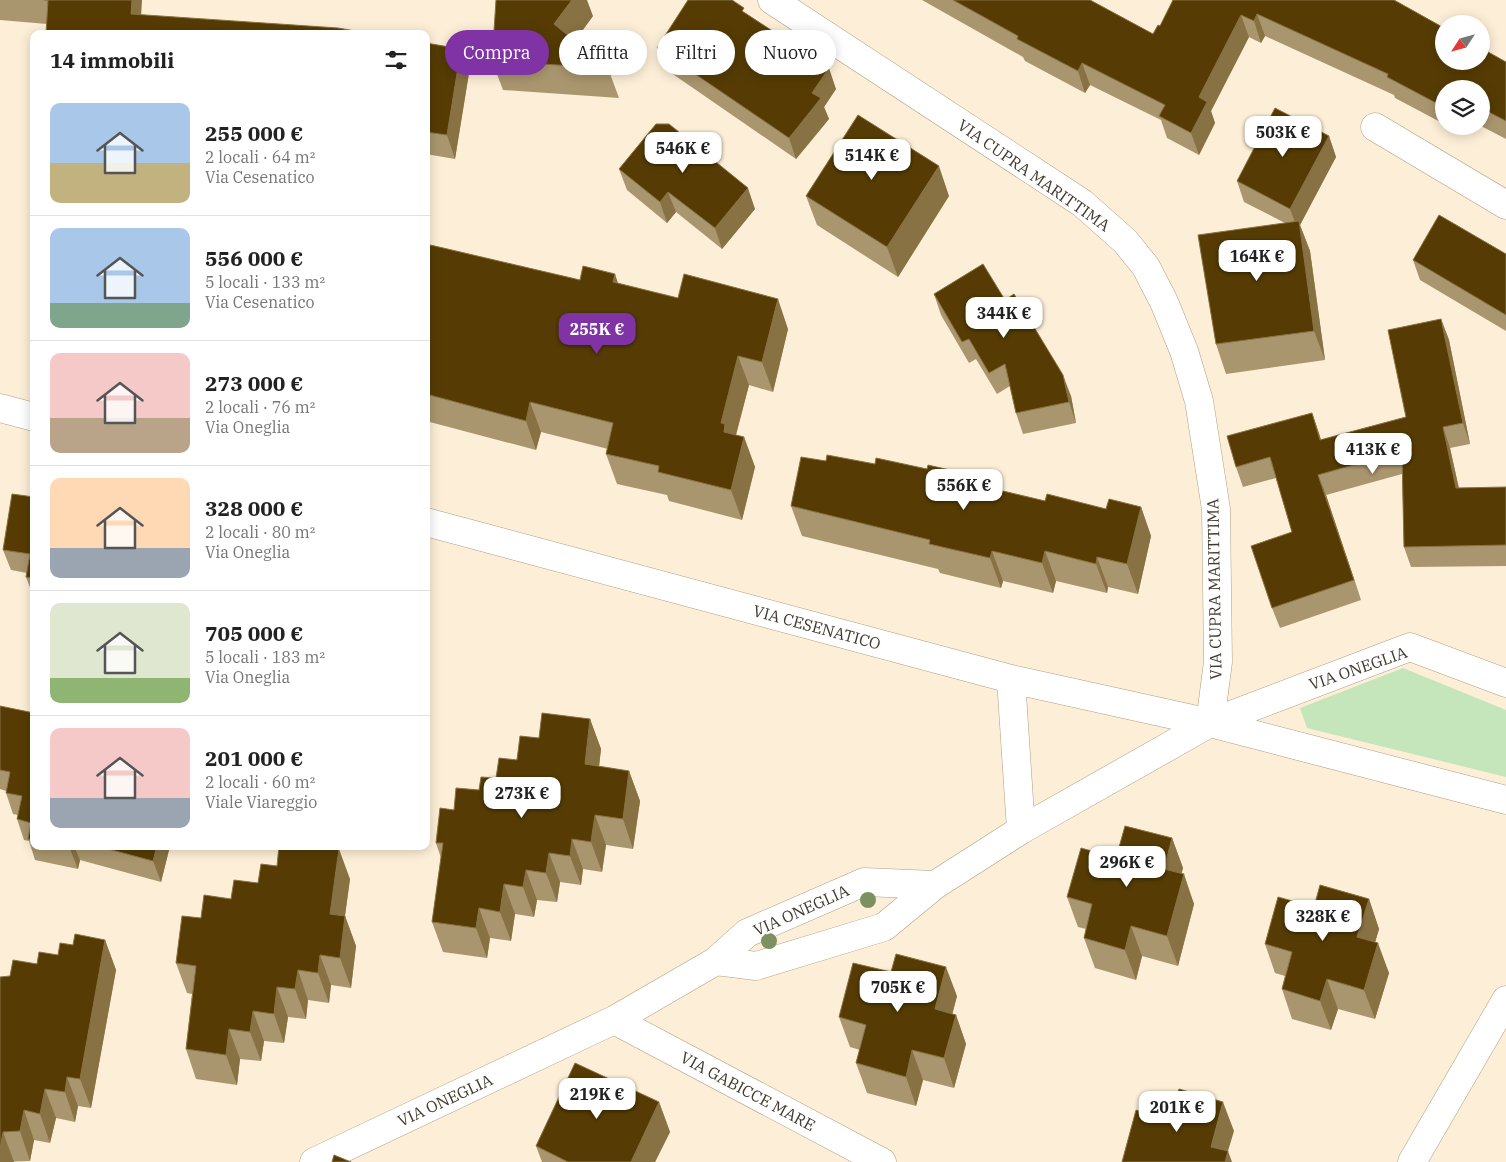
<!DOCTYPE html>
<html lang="it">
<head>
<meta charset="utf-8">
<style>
	body { margin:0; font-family:"IBM Plex Serif",serif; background:#f2f2f2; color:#222; height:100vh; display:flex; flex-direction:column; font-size:19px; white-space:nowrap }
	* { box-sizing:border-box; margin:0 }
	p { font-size:16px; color:#767676 }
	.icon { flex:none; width:28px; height:28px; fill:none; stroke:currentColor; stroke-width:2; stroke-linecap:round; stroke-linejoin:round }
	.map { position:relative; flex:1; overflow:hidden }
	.sheet { position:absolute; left:30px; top:30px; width:400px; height:820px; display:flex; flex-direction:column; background:#fff; border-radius:10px; box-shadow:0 2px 12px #0003 }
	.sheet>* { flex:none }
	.guide { position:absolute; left:445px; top:30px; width:475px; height:45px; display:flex; gap:10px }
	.needle { width:32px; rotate:234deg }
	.controls { position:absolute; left:1435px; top:15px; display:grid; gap:10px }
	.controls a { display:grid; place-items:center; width:55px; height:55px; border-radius:50%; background:#fff; box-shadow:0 2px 12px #0003; font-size:25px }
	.price { position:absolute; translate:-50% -42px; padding:0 11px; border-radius:10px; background:#fff; color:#222; font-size:16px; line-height:32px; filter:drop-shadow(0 1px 2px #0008) }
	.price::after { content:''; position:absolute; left:50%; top:30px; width:15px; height:11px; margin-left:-8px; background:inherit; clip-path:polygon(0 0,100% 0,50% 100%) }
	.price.selected { background:#7f33a4; color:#fff }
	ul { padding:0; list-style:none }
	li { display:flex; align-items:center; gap:15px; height:125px; padding:0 20px }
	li+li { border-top:1px solid #e0e0e0 }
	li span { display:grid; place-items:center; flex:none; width:140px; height:100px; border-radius:10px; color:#555 }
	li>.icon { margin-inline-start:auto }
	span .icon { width:60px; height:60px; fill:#fffc; stroke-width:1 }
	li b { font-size:21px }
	h2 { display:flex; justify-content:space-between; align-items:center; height:60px; padding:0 20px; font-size:21px }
	.pill { padding:0 18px; border-radius:22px; background:#fff; box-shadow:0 2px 12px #0003; font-size:18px; line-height:45px }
	.pill.selected { background:#7f33a4; color:#fff }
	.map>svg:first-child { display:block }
	.green { fill:#c4e6ba }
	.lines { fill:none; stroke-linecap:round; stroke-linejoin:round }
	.minor-casing { stroke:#ae9e82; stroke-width:29 }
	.minor { stroke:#fff; stroke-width:28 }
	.tree { fill:#7d9061 }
	.wall { fill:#aa966e }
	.shaded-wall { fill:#887243 }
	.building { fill:#563c04; stroke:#887243 }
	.labels { text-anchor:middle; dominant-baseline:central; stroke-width:5; stroke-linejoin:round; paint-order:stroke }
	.street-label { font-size:16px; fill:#40392d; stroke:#fefefe }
</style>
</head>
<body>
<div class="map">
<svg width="1506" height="1162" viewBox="0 0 1506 1162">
	<rect width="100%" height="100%" fill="#fdefd7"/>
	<!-- green -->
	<path class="green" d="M1403,668l103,42v67l-199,-49 -7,-20z"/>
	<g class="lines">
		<!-- minor casing -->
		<g class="minor-casing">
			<path id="minor" d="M772,0l310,203 43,38 21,26 18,35 20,49 15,50 17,108 2,153 -8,61
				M1375,127l131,78
				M0,408l34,9
				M426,522l585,157 199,44 296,77
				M1011,679l10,151
				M716,961l40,5 128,-39 51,-42 86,-55 189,-107 200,-76 96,36
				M614,1020l268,142
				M314,1162l300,-142 102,-59 31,-28 117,-51 71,3
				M1412,1162l94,-162"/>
		</g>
		<!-- minor -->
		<use href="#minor" class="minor"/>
	</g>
	<!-- trees -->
	<g class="tree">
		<circle cx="868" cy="900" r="8"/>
		<circle cx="769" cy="941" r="8"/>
	</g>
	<!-- wall -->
	<path class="wall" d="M0,0h142l-95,24 -47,-4z
		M922,0h168l63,34 7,-8 13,-26h221l112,62v77l-25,-13v-37h-37v35l-49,-26 -1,-3 -129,-59 -4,7 -12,-6 -38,74 4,12 -16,32 -32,-17 -6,-18 -71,-35 -5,8 -60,-32 -2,-4z
		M746,13l90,76 -12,18 5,12 -33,40 -132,-91 -7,-20z
		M593,16l-18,25 33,27 11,30 -116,-8 -11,-29z
		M426,43l35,6 8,24 -14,86 -29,-5z
		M1329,136l7,21 -36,68 10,26 15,109 -99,14 -10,-30 69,-121 -41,-21 -7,-21z
		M619,169l136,40 -33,40 -46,-37 -9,11 -40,-33z
		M806,196h143l-51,81 -81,-52z
		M426,244l154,36 38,3 170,46 -15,63 -24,-7 -13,50 8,2 11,30 -13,53 -73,-19 -2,-6 -50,-11 -11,-30 2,-5 -67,-17 -5,18 -110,-29z
		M1506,254v77l-86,-51 -7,-20z
		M934,294l137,102 5,27 -53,11 -7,-21 -6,-27 -13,8 -21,-35 -7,4 -28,-48z
		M1441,319l8,21 21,104 -20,4 9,40h47v78l-95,1 -7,-20 -2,-73 -76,21 35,105 -81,28 -8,-20 20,-76 -16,-54 -33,9 -7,-20 76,-54 9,27 85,-23z
		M970,484l75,17 61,8 35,-2 10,29 -13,58 -30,-7 -1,6 -51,-12 -3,12 -50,-12 -2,7 -61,-15 -2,-4 -136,-33 -11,-30z
		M34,497v101l-8,-21 1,-4 -16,-3 -8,-20z
		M0,706l34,7v133h135v4l-8,32 -81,-22 -2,9 -43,-9 -6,-19 -5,-1 -7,-21 1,-4 -5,-1 -7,-21v-2l-6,-2z
		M590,719l11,30 -2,17 30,5 11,30 -7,48 -27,-4 -4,27 -19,-3 -2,16 -21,-3 -3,20 -20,-2 -3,17 -19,-3 -4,27 -21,-3 -3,20 -44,-6 -11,-30 9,-64 -5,-15 18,-33 42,-32 43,-40z
		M1172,838l11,30 -2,5 13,31 -16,62 -36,-10 -6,24 -41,-12 -11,-30 2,-9 -8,-2 -11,-30 49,-39z
		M277,866l73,13 -5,37 11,30 -5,42 -20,-3 -2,18 -21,-3 -2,19 -18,-2 -4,26 -20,-2 -3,20 -21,-2 -3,26 -41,-6 -10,-30 6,-55 -5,-1 -11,-30 25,-45 30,-19 27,-16z
		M1369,899l10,30 -4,13 14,31 -14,46 -37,-10 -7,21 -39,-11 -10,-30 3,-13 -10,-3 -10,-29 49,-37z
		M105,940l11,30 -25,138 -13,-2 -3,16 -19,-4 -6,25 -16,-3 -4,21 -30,1 10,-186 27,-12 21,-9 15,-10z
		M957,996l-5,18 4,1 10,29 -12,44 -31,-8 -7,26 -49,-13 -11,-30 4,-13 -10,-3 -11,-30z
		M659,1102l11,30 -15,30h-113l-6,-16z"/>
	<!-- shaded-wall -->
	<path class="shaded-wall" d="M132,0h10l-2,34 -9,-20z
		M572,0h15l6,16 -28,38 -11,-30z
		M1257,14l8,22 -4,7 -7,-22z
		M1241,15l8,22 -38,74 4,12 -16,32 -8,-22 8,-36z
		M461,49l8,24 -14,86 -8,-24z
		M1082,63l8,22 -5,8 -7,-22z
		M829,68l7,21 -12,18 5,12 -33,40 -7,-21 23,-45z
		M1444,94v25l-6,-15z
		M1329,136l7,21 -36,68 10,26 15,109 -11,-29 -16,-101 -8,-21z
		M939,166l10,30 -51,81 -11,-30z
		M748,188l7,21 -33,40 -7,-21z
		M668,192l8,20 -9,11 -7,-21z
		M615,274l10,30 -12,-22z
		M778,299l10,30 -15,63 -11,-30z
		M1441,319l8,21 21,104 -7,-21z
		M738,356l11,29 -16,61 1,16 -13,-39z
		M1063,375l8,21 5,27 -7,-21z
		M530,402l11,30 -5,18 -10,-29z
		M1312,413l7,20 8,28 -7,-21z
		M1443,427l7,21 13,60 -7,-20z
		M744,437l11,30 -13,53 -11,-30z
		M967,474l11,29 -13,-21z
		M1318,475l8,20 35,105 -7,-20z
		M1141,507l10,29 -13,58 -11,-30z
		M992,551l11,30 -2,7 -11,-30z
		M1045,551l11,30 -3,12 -11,-30z
		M1097,557l11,30 -1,6 -11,-29z
		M590,719l11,30 -5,45 -11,-30z
		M629,771l11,30 -7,48 -10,-30z
		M595,815l11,30 -4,27 -11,-30z
		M1172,838l11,30 -8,31 -11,-30z
		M572,839l11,30 -2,16 -11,-29z
		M71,846h3l6,14 -2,9 -8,-20z
		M157,846h12v4l-8,32 -8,-21z
		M339,849l11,30 -9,65 -11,-30z
		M549,853l11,29 -3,20 -11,-29z
		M526,870l11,30 -3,17 -11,-30z
		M1184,874l10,30 -16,62 -11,-30z
		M504,884l11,30 -4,27 -11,-29z
		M1369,899l10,30 -11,38 -11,-30z
		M479,908l11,30 -3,20 -11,-30z
		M345,916l11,30 -5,42 -11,-30z
		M1131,926l11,30 -6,24 -11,-30z
		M105,940l11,30 -25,138 -11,-29z
		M1378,943l11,30 -14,46 -11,-29z
		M320,955l11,30 -2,18 -11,-30z
		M946,967l11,29 -11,43 -11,-30z
		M298,970l10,30 -2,19 -11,-30z
		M1327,979l11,30 -7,21 -11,-29z
		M277,987l11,30 -4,26 -10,-29z
		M253,1011l11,30 -3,20 -11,-29z
		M956,1015l10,29 -12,44 -10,-30z
		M229,1029l11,30 -3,26 -11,-30z
		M912,1050l11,30 -7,26 -10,-29z
		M67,1077l11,29 -3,16 -10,-30z
		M45,1089l11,29 -6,25 -10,-29z
		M659,1102l11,30 -15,30h-24z
		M1223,1102l11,29 -6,20 4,11h-16l-5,-15z
		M24,1110l10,30 -4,21 -10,-30z
		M3,1132l11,30h-14v-13z"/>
	<!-- building -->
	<path class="building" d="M44,0h88l-1,14 207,14 34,6h-326l2,-34z
		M496,0h76l-18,24 54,44 -116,-7z
		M688,0h44l12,8 -2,3 87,57 -17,25 9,5 -32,40 -132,-90z
		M953,0h137l63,34 5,-9 2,1 13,-26h221l50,28v33h37v-13l25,14v59l-25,-13v-19h-37v5l-6,10 -51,-27 1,-3 -131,-60 -3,7 -13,-6 -42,82 8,5 -16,31 -32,-17 6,-11 -83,-42 -4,8 -61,-32 1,-3z
		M426,43l35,6 -14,86 -21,-3z
		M1275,108l54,28 -39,73 -53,-28z
		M858,115l81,51 -52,81 -81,-51z
		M656,124h13l79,64 -33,40 -47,-36 -8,10 -41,-33z
		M1439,215l67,39v61l-93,-55z
		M1299,221l15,110 -98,13 -18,-109z
		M426,244l154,36 3,-14 32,8 -2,8 65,16 6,-24 94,25 -16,63 -24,-6 -17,67 4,1 -1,8 20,5 -13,53 -73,-18 1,-6 -53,-12 7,-31 -83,-21 -4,19 -100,-27z
		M983,264l22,36 9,-6 49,81 6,27 -53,11 -11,-49 -16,9 -20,-34 -7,3 -28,-48z
		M1441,319l22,104 -20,4 13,61 50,-1v58l-102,2 -2,-96 -84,24 36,105 -82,28 -21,-62 41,-14 -22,-75 -34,10 -9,-31 85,-23 8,27 86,-23 -18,-87z
		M827,455l48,9 1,-6 51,11 1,-4 39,9 -2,8 80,19 2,-7 59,15 3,-10 32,8 -14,57 -30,-7 -1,7 -51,-13 -3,12 -50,-12 -2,7 -61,-14 1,-4 -139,-34 10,-49 25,4z
		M12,494l22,3v81l-8,-1 4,-23 -27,-4z
		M0,706l34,7v127l-6,-1 3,-16 -14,-4 5,-23 -16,-3 4,-21 -10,-2z
		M542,713l48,6 -5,45 44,7 -6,48 -28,-4 -4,27 -19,-3 -2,17 -21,-3 -3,20 -20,-3 -3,17 -19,-3 -4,28 -21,-4 -3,20 -44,-6 11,-79h-7l4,-35 14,2 2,-22 23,2 2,-13 15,1 3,-20 18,2 3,-24 19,2z
		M1125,826l47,12 -8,31 20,5 -17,62 -36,-10 -6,24 -41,-12 8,-34 -25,-7 14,-49 35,10z
		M60,846h11l-1,3z
		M97,846h60l-4,15z
		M279,846h40l20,3 -9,65 15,2 -5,42 -20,-3 -2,18 -20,-3 -3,19 -18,-2 -3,27 -21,-3 -3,21 -21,-3 -3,26 -40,-6 10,-83 -20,-3 6,-47 19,2 3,-23 27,4 3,-19 24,3 3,-19 16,2z
		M1320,885l49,14 -12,38 21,6 -14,47 -37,-11 -7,22 -38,-12 10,-37 -27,-8 13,-47 36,10z
		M75,934l30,6 -25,139 -13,-2 -2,15 -20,-3 -5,25 -16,-4 -4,21 -17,1 -3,17v-172l10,-1 3,-16 24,4 2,-12 19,3 2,-12 13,2z
		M896,954l50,13 -11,42 21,6 -12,43 -32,-8 -6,27 -50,-14 10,-38 -27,-8 14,-54 38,9z
		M575,1063l84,39 -28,60h-63l-32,-16z
		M1179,1089l44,13 -12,45 17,4 -3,11h-103l14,-52 34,10z
		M334,1155l17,7h-19z"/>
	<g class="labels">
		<!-- street labels -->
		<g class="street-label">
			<text transform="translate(1034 175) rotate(35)">VIA CUPRA MARITTIMA</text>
			<text transform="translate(1214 589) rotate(-91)">VIA CUPRA MARITTIMA</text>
			<text transform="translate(817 627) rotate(15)">VIA CESENATICO</text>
			<text transform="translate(1358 668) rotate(-19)">VIA ONEGLIA</text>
			<text transform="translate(801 910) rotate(-24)">VIA ONEGLIA</text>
			<text transform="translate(748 1091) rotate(28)">VIA GABICCE MARE</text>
			<text transform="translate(445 1100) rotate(-25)">VIA ONEGLIA</text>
		</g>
	</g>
</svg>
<div class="controls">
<a><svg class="needle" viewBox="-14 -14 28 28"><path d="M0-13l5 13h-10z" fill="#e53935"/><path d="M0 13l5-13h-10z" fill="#767676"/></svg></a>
<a><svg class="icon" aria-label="layers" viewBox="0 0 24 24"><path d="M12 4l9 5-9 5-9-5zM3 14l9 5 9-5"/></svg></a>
</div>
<b class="price" style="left:1283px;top:158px">503K €</b>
<b class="price" style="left:683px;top:174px">546K €</b>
<b class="price" style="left:872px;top:181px">514K €</b>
<b class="price" style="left:1257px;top:282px">164K €</b>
<b class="price" style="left:1004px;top:339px">344K €</b>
<b class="price selected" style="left:597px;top:355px">255K €</b>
<b class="price" style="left:1373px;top:475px">413K €</b>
<b class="price" style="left:964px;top:511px">556K €</b>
<b class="price" style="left:522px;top:819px">273K €</b>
<b class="price" style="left:1127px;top:888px">296K €</b>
<b class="price" style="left:1323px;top:942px">328K €</b>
<b class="price" style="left:898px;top:1013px">705K €</b>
<b class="price" style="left:597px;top:1120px">219K €</b>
<b class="price" style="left:1177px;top:1133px">201K €</b>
<div class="guide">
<a class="pill selected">Compra</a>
<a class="pill">Affitta</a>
<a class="pill">Filtri</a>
<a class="pill">Nuovo</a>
</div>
<section class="sheet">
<h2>14 immobili<svg class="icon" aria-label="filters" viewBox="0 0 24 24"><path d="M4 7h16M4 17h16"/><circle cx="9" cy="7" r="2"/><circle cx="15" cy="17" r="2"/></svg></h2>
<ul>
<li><span style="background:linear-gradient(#a9c7e8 60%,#c2b280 0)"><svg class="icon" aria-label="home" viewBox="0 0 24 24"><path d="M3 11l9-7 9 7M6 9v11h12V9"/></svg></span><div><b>255 000 €</b><p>2 locali · 64 m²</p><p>Via Cesenatico</p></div></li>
<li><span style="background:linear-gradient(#a9c7e8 75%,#7fa58c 0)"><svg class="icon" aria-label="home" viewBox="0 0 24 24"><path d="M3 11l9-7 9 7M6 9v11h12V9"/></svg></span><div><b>556 000 €</b><p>5 locali · 133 m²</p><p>Via Cesenatico</p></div></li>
<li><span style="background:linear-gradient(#f6c9c9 65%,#b9a48a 0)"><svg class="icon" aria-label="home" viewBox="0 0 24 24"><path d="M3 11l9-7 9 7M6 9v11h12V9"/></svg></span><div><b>273 000 €</b><p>2 locali · 76 m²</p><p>Via Oneglia</p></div></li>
<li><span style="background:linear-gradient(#ffd9b3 70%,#9aa5b1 0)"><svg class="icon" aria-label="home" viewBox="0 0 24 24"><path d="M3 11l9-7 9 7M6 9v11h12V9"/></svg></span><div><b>328 000 €</b><p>2 locali · 80 m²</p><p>Via Oneglia</p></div></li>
<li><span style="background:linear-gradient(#dfe7d0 75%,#8fb573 0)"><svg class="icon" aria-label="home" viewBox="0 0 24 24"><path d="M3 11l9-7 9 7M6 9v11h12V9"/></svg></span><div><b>705 000 €</b><p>5 locali · 183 m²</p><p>Via Oneglia</p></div></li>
<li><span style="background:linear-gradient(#f6c9c9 70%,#9aa5b1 0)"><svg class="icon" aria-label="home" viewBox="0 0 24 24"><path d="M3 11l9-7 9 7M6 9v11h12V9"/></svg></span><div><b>201 000 €</b><p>2 locali · 60 m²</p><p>Viale Viareggio</p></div></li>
</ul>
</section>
</div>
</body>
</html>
